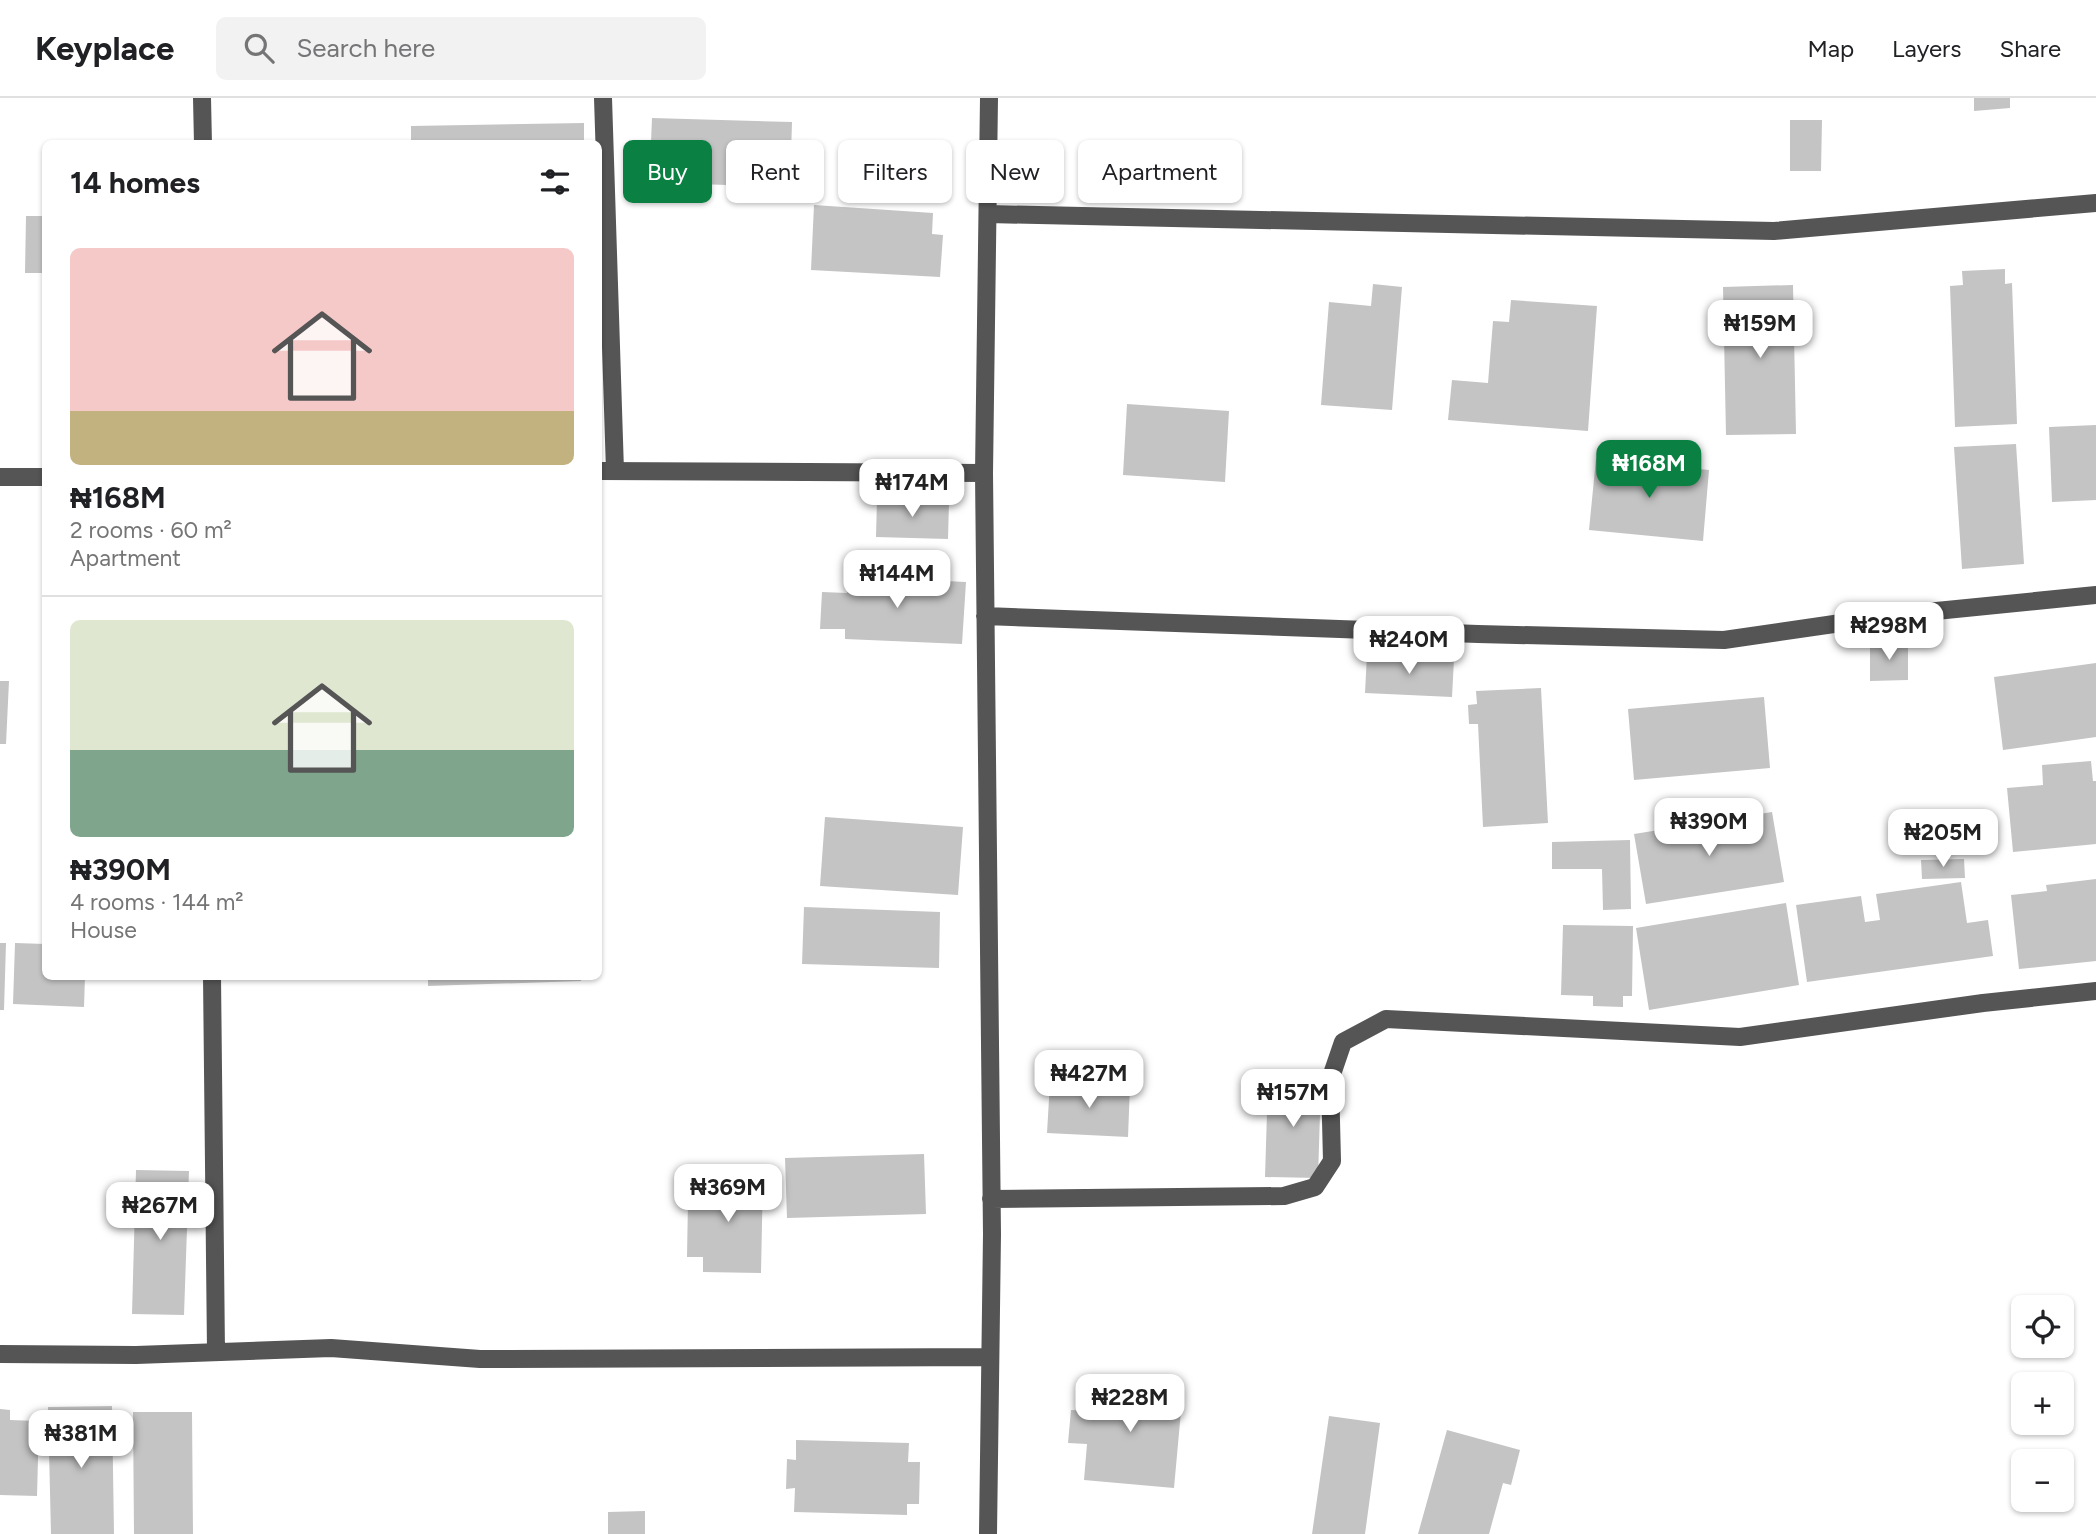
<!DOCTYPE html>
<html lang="en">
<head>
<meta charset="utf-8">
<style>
	body { margin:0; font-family:Figtree,sans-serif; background:#f2f2f2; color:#202124; height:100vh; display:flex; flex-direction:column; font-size:26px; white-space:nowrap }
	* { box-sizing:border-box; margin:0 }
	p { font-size:23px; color:#757577 }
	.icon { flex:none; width:38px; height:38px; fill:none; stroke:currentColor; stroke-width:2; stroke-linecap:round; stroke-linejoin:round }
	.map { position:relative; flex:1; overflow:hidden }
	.details { position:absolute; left:42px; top:42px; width:560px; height:840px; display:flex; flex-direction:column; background:#fff; border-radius:10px; box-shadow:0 2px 5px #0004 }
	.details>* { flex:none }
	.banner { position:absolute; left:623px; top:42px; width:665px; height:63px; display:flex; gap:14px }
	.fabs { position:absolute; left:2011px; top:1197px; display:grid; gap:14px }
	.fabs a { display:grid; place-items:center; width:63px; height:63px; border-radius:10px; background:#fff; box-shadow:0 2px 5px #0004; font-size:35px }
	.price { position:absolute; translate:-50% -60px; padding:0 16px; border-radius:14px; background:#fff; color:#222; font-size:23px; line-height:46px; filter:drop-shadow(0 2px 4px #0008) }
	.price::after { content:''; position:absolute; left:50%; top:42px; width:21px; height:16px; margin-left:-10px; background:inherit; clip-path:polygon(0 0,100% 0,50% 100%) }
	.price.current { background:#0b8043; color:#fff }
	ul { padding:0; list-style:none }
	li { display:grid; align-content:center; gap:14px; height:371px; padding:0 28px }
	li+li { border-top:2px solid #e0e0e0 }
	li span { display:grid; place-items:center; height:217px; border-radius:10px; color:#555 }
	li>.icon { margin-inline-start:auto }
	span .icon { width:126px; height:126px; fill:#fffc; stroke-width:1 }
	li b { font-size:30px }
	h2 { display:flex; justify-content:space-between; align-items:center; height:84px; padding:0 28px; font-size:30px }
	.chip { padding:0 24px; border-radius:10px; background:#fff; box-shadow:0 2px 5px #0004; font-size:24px; line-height:63px }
	.chip.current { background:#0b8043; color:#fff }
	header { display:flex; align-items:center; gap:42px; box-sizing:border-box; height:98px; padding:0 35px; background:#fff; border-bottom:2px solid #e0e0e0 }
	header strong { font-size:33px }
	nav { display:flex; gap:38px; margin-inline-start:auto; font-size:24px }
	.search { width:490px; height:63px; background:#f2f2f2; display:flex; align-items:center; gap:18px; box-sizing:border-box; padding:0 24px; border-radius:10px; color:#757577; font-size:26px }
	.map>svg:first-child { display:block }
	.building { fill:#c4c4c4 }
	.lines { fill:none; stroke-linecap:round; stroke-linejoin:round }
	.minor { stroke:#555; stroke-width:18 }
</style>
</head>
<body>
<header>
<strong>Keyplace</strong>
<div class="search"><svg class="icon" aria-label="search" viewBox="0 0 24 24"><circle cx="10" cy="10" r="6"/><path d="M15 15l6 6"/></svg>Search here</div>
<nav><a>Map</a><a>Layers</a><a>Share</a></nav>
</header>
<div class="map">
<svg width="2096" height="1436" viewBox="0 0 2096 1436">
	<rect width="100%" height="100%" fill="#fff"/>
	<!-- building -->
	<path class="building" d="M1974,0h36v10l-36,3z
		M652,20l140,4 -2,65 -153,-5 1,-41 13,1z
		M1790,22h32l-1,51h-31z
		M584,25v21h-173v-18z
		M814,107l119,8 -1,21 11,1 -3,42 -129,-7z
		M26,118h20v57h-21z
		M2005,171v15l7,-1 5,141 -62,3 -5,-141 13,-1 -1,-14z
		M1373,186l29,3 -10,123 -71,-5 8,-103 42,4z
		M1793,187l3,149 -70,1 -3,-148z
		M1511,202l86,6 -9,125 -140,-11 4,-40 36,3 5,-62 16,1z
		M1127,306l102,7 -4,71 -102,-7z
		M2096,327v75l-44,2 -3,-75z
		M2016,346l8,120 -62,5 -8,-122z
		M1596,361l113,11 -6,71 -114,-11z
		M877,401l72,3 -1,37 -72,-2z
		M847,478l119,6 -4,62 -117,-5v-10h-25l2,-37 25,1z
		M1870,546h38v36l-38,1z
		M1367,556l87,5 -2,38 -87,-4z
		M2096,565v74l-93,13 -9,-73z
		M0,583h9l-3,63h-6z
		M1541,590l7,135 -65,4 -5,-103h-9l-1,-19 9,-1 -1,-13z
		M1764,599l6,71 -136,12 -6,-71z
		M2091,663l2,20h3v63l-83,8 -6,-64 36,-3 -1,-20z
		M1772,714l12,70 -138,22 -12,-70z
		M825,719l138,10 -5,68 -138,-9z
		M1630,742l1,69 -28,1 -1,-41h-50v-27z
		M1964,761l1,19 -43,1 -1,-19z
		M2096,781v82l-77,8 -8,-74 36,-4 -1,-6z
		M1961,784l6,41 21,-3 5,36 -186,26 -11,-77 65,-9 4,26 15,-2 -4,-26z
		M1786,805l13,82 -150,25 -13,-82z
		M804,809l136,5 -1,56 -137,-4z
		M1563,827l70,1 -1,70h-9v11l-30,-1v-10l-32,-1z
		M0,845h6l-2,67h-4z
		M15,845l31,1v32h39l-1,31 -71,-3z
		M428,878h152l1,5 -153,5z
		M1268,982l53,1 -3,97 -53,-1z
		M1050,984l80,4 -2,51 -81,-4z
		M924,1056l2,60 -139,4 -2,-60z
		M136,1072l53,1 -5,144 -52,-1z
		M705,1076h58l-2,99 -58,-1v-15h-16l1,-57h16z
		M1092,1283l91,8 -9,99 -90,-8 3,-36 -19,-1 3,-33 19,1z
		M112,1308l2,128h-63l-3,-127z
		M0,1311l10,1v10l29,1 -2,75 -37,-1z
		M133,1314h59l1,122h-59z
		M1329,1318l51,7 -15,111h-53z
		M1447,1332l73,20 -9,35 -8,-2 -14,51h-71z
		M796,1342l113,3 -1,19h12l-1,42h-12v11l-113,-3 1,-24 -9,1 1,-30 9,1z
		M645,1413v23h-37v-22z"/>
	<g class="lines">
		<!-- minor -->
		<path class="minor" d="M202,0l1,46
			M603,0l12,373
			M988,116l786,17 322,-28
			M598,373l386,2
			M0,379h46
			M985,518l493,18 246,6 172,-25 200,-20
			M212,878l4,376
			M991,1101l293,-3 31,-9 17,-26 -2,-81 13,-38 43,-23 354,18 243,-34 113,-12
			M0,1256l136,1 195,-7 149,11 510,-2
			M988,1436l4,-300 -8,-761 5,-375"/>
	</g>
</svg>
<div class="fabs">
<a><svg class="icon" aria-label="locate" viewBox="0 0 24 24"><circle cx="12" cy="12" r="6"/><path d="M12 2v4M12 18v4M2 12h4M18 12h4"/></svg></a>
<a>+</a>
<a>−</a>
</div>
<b class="price" style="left:1760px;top:262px">₦159M</b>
<b class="price current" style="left:1649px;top:402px">₦168M</b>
<b class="price" style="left:912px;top:421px">₦174M</b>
<b class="price" style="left:897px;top:512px">₦144M</b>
<b class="price" style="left:1889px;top:564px">₦298M</b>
<b class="price" style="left:1409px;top:578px">₦240M</b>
<b class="price" style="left:1709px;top:760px">₦390M</b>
<b class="price" style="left:1943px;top:771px">₦205M</b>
<b class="price" style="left:1089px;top:1012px">₦427M</b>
<b class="price" style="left:1293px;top:1031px">₦157M</b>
<b class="price" style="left:728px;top:1126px">₦369M</b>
<b class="price" style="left:160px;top:1144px">₦267M</b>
<b class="price" style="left:1130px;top:1336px">₦228M</b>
<b class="price" style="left:81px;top:1372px">₦381M</b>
<div class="banner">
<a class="chip current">Buy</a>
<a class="chip">Rent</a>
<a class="chip">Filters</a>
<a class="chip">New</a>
<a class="chip">Apartment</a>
</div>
<section class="details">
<h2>14 homes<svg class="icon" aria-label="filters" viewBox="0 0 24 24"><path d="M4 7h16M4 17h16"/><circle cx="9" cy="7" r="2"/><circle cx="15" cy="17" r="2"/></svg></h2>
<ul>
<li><span style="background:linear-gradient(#f6c9c9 75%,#c2b280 0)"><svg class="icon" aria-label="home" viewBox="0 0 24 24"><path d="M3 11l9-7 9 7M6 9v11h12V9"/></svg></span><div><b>₦168M</b><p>2 rooms · 60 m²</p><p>Apartment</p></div></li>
<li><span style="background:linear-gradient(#dfe7d0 60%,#7fa58c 0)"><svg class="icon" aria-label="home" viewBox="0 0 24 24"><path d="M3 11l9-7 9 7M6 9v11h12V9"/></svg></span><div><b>₦390M</b><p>4 rooms · 144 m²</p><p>House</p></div></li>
</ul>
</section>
</div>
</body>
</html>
